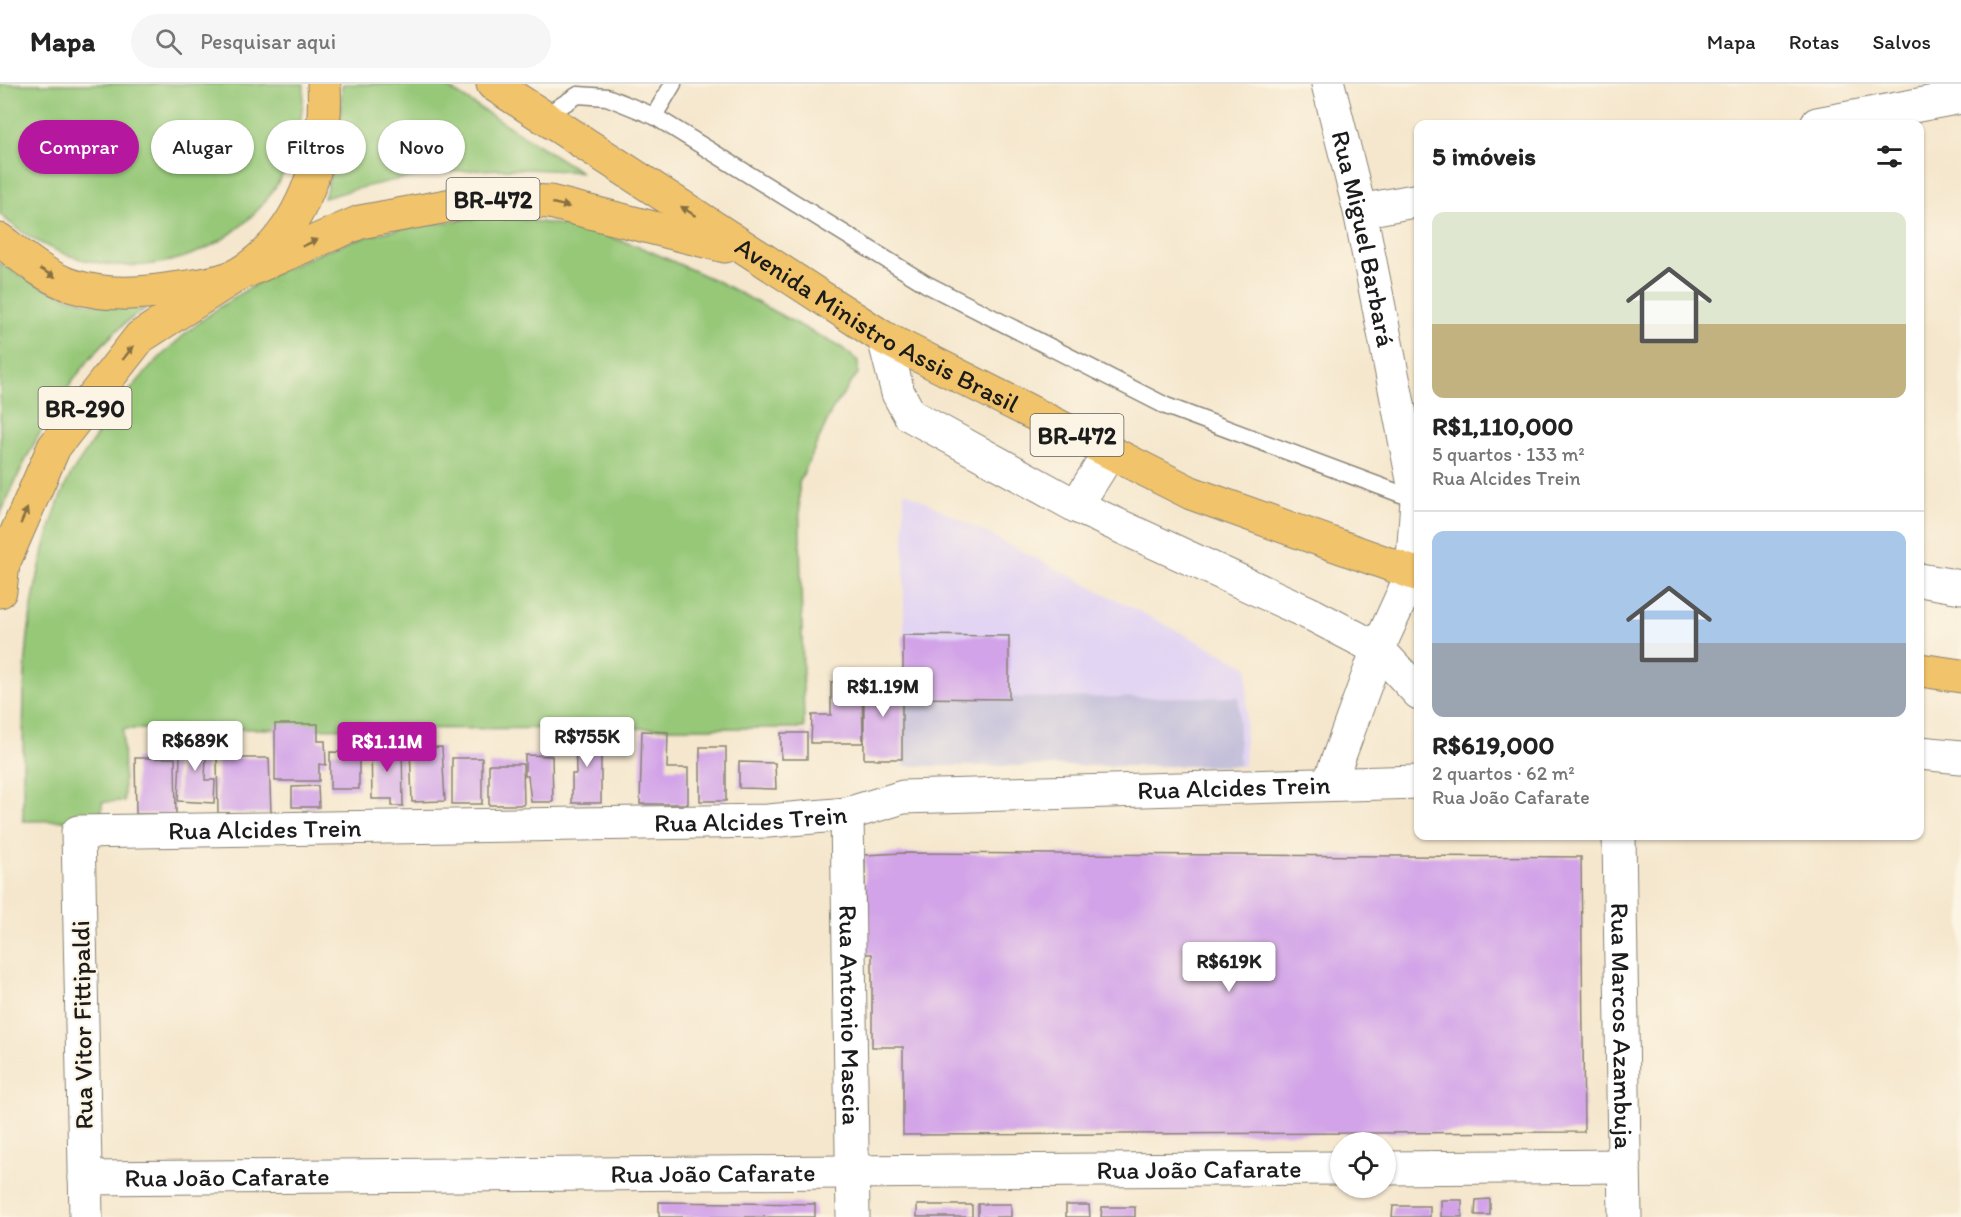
<!DOCTYPE html>
<html lang="pt">
<head>
<meta charset="utf-8">
<style>
	body { margin:0; font-family:Itim,sans-serif; background:#f6f6f6; color:#222; height:100vh; display:flex; flex-direction:column; font-size:22px; white-space:nowrap }
	* { box-sizing:border-box; margin:0 }
	p { font-size:20px; color:#767676 }
	.icon { flex:none; width:33px; height:33px; fill:none; stroke:currentColor; stroke-width:2; stroke-linecap:round; stroke-linejoin:round }
	.map { position:relative; flex:1; overflow:hidden }
	.side { position:absolute; left:1414px; top:36px; width:510px; height:720px; display:flex; flex-direction:column; background:#fff; border-radius:12px; box-shadow:0 2px 4px #0004 }
	.side>* { flex:none }
	.banner { position:absolute; left:18px; top:36px; width:570px; height:54px; display:flex; gap:12px }
	.buttons { position:absolute; left:1330px; top:1048px; display:grid; gap:12px }
	.buttons a { display:grid; place-items:center; width:66px; height:66px; border-radius:50%; background:#fff; box-shadow:0 2px 4px #0004; font-size:30px }
	.price { position:absolute; translate:-50% -51px; padding:0 14px; border-radius:6px; background:#fff; color:#222; font-size:20px; line-height:39px; filter:drop-shadow(0 2px 3px #0008) }
	.price::after { content:''; position:absolute; left:50%; top:36px; width:18px; height:14px; margin-left:-9px; background:inherit; clip-path:polygon(0 0,100% 0,50% 100%) }
	.price.current { background:#b5179e; color:#fff }
	ul { padding:0; list-style:none }
	li { display:grid; align-content:center; gap:12px; height:318px; padding:0 18px }
	li+li { border-top:2px solid #e0e0e0 }
	li span { display:grid; place-items:center; height:186px; border-radius:12px; color:#555 }
	li>.icon { margin-inline-start:auto }
	span .icon { width:108px; height:108px; fill:#fffc; stroke-width:1 }
	li b { font-size:26px }
	h2 { display:flex; justify-content:space-between; align-items:center; height:72px; padding:0 18px; font-size:26px }
	.chip { padding:0 21px; border-radius:27px; background:#fff; box-shadow:0 2px 4px #0004; font-size:21px; line-height:54px }
	.chip.current { background:#b5179e; color:#fff }
	header { display:flex; align-items:center; gap:36px; box-sizing:border-box; height:84px; padding:0 30px; background:#fff; border-bottom:2px solid #e0e0e0 }
	header strong { font-size:28px }
	nav { display:flex; gap:33px; margin-inline-start:auto; font-size:21px }
	.search { width:420px; height:54px; background:#f6f6f6; display:flex; align-items:center; gap:15px; box-sizing:border-box; padding:0 21px; border-radius:33px; color:#767676; font-size:22px }
	.map>svg:first-child { display:block }
	.built { fill:#e2d4f3 }
	.industrial { fill:#c5c0da }
	.green { fill:#96c878; stroke:#59724a; stroke-width:1.5 }
	.building { fill:#d2a3e8 }
	.lines { fill:none; stroke-linecap:round; stroke-linejoin:round }
	.service-casing { stroke:#888274; stroke-width:19 }
	.minor-casing { stroke:#888274; stroke-width:35 }
	.trunk-casing { stroke:#888274; stroke-width:35 }
	.service { stroke:#fff; stroke-width:16 }
	.minor { stroke:#fff; stroke-width:33 }
	.trunk { stroke:#f1c36a; stroke-width:33 }
	.oneway { fill:#867043 }
	.labels { text-anchor:middle; dominant-baseline:central; stroke-width:4.5; stroke-linejoin:round; paint-order:stroke }
	.shield { fill:#fcf5e5; stroke:#5f5d58; stroke-width:1.5 }
	.shield-label { font-size:24px; font-weight:bold; fill:#1c1c1c }
	.street-label { font-size:26px; fill:#1c1c1c; stroke:#fcf5e5 }
</style>
</head>
<body>
<header>
<strong>Mapa</strong>
<div class="search"><svg class="icon" aria-label="search" viewBox="0 0 24 24"><circle cx="10" cy="10" r="6"/><path d="M15 15l6 6"/></svg>Pesquisar aqui</div>
<nav><a>Mapa</a><a>Rotas</a><a>Salvos</a></nav>
</header>
<div class="map">
<svg width="1961" height="1133" viewBox="0 0 1961 1133">
	<rect width="100%" height="100%" fill="#fcf5e5"/>
	<filter id="ink" filterUnits="userSpaceOnUse"><feTurbulence type="fractalNoise" baseFrequency=".0167" numOctaves="2"/><feDisplacementMap in="SourceGraphic" scale="12" xChannelSelector="R" yChannelSelector="G"/><feConvolveMatrix kernelMatrix="1 2 1 2 8 2 1 2 1" color-interpolation-filters="sRGB"/></filter>
	<filter id="wash" filterUnits="userSpaceOnUse"><feTurbulence type="fractalNoise" baseFrequency=".008" numOctaves="4" result="noise"/><feDisplacementMap in="SourceGraphic" scale="24" xChannelSelector="R" yChannelSelector="G"/><feGaussianBlur stdDeviation="1.35" result="paint"/><feColorMatrix in="noise" values="0 0 0 0 0 0 0 0 0 0 0 0 0 0 0 0 0 1.4 0 .05"/><feComposite in="paint" operator="in"/></filter>
	<g filter="url(#wash)">
		<rect width="100%" height="100%" fill="#f5e7cd"/>
		<!-- built -->
		<path class="built" d="M904,407l344,176 -4,99h-340z"/>
		<!-- industrial -->
		<path class="industrial" d="M1239,613v69h-335l-1,-68z"/>
		<!-- green -->
		<path class="green" d="M0,0h304c-1,29 -5,57 -18,84 -55,112 -198,128 -286,46z
			M342,0h100l139,88c-92,-8 -169,-1 -257,26l15,-52z
			M469,135h48l67,9 61,21 76,34 121,65 16,13v12l-26,37 -33,73 5,245 -681,1 1,72 -22,1v18l-79,1c1,-74 -3,-152 11,-226 7,-36 17,-79 33,-113 6,-13 16,-25 24,-38 63,-99 146,-163 258,-202 38,-13 79,-18 120,-23z
			M0,179c43,30 93,46 145,46 -65,40 -116,137 -145,207z"/>
		<g id="blocks">
			<!-- building -->
			<path class="building" d="M903,551l106,1v63l-106,-1z
				M864,592h38v83h-38z
				M862,597l1,62h-52l1,-28h19v-33z
				M275,640h43v17h7l1,24 -7,-1v17h-44z
				M575,646h26v73h-29v-29h4z
				M642,647l26,1 -1,36h21v36h-48z
				M781,649h26v26h-26z
				M181,652l26,1 -2,43h10l-1,23 -36,-2z
				M371,660h31l1,62h-11v-7h-20z
				M442,663l3,54 -33,1 -2,-54z
				M700,663h26v54h-26z
				M330,668l29,1v36h-29z
				M525,671l27,1 1,46h-22l-3,-26h-3z
				M135,674h40l1,56h-40z
				M217,674h52l2,55h-53z
				M452,674h30v46h-30z
				M739,678l36,1 1,26 -37,-1z
				M489,680h34l1,41h-35z
				M318,702l1,21h-27v-20z
				M902,769l679,4 3,275 -681,3v-88h-31v-93h-7v-99z
				M1490,1115v16h-15l1,-15z
				M1441,1116h21v17h-21z
				M659,1118l156,2v13h-156z
				M978,1120h33v13h-33z
				M917,1121h55v12h-55z
				M1066,1121h23l1,12h-24z
				M1393,1122h37v11h-38z
				M1102,1123h33v10h-34z"/>
		</g>
	</g>
	<g filter="url(#ink)">
		<use href="#blocks" fill-opacity="0" stroke="#888274" stroke-width="1.5"/>
		<g class="lines">
			<!-- service casing -->
			<g class="service-casing">
				<path id="service" d="M654,32l19,-32
					M543,33l35,-22 29,2 47,19 272,168 240,122 251,94"/>
			</g>
			<!-- minor casing -->
			<g class="minor-casing">
				<g id="minor">
					<path id="s1" d="M1328,0l32,127 57,289 -5,74 -34,75 -49,135"/>
					<path d="M1817,40l144,-27"/>
					<path d="M1360,127l59,-11"/>
					<path d="M884,254l14,55 12,22 166,91 237,109 65,34 41,44"/>
					<path d="M1076,422l34,-54"/>
					<path d="M1920,496l41,7"/>
					<path d="M1920,669l41,4"/>
					<path id="s2" d="M847,730l6,403"/>
					<path id="s3" d="M1619,752l6,381"/>
					<path d="M1386,1084l238,-2"/>
					<path id="s4" d="M85,1094l1256,-10"/>
					<path id="s5" d="M86,1133l-8,-385 690,-11 79,-7 56,-17 516,-15"/>
				</g>
			</g>
			<!-- trunk casing -->
			<g class="trunk-casing">
				<g id="trunk">
					<path id="s6" d="M493,0l391,254 307,155 228,82"/>
					<path d="M0,156c21,16 47,38 73,46 33,10 66,8 99,3 17,-2 53,-7 67,-15 64,-39 89,-119 85,-190"/>
					<path d="M0,507l3,-27 51,-117 86,-110 97,-62 123,-53 125,-23 65,3 175,44"/>
					<path d="M1920,586l41,6"/>
				</g>
			</g>
			<!-- service -->
			<use href="#service" class="service"/>
			<!-- minor -->
			<use href="#minor" class="minor"/>
			<!-- trunk -->
			<use href="#trunk" class="trunk"/>
		</g>
		<!-- one-way arrows -->
		<defs><path id="oneway-solid" d="M-6-.8H1V-3.2L6.5 0L1 3.2V.8H-6Z" transform="scale(1.5)"/></defs>
		<g class="oneway">
			<use href="#oneway-solid" transform="translate(561 121) rotate(13)"/>
			<use href="#oneway-solid" transform="translate(688 127) rotate(-147)"/>
			<use href="#oneway-solid" transform="translate(310 159) rotate(-24)"/>
			<use href="#oneway-solid" transform="translate(48 189) rotate(29)"/>
			<use href="#oneway-solid" transform="translate(128 269) rotate(-52)"/>
			<use href="#oneway-solid" transform="translate(24 432) rotate(-67)"/>
		</g>
	</g>
	<g class="labels">
		<!-- shield labels -->
		<g class="shield">
			<rect x="446.5" y="94" width="93" height="42" rx="4.5"/>
			<rect x="38.5" y="303" width="93" height="42" rx="4.5"/>
			<rect x="1030.5" y="330" width="93" height="42" rx="4.5"/>
		</g>
		<g class="shield-label">
			<text x="493" y="115">BR-472</text>
			<text x="85" y="324">BR-290</text>
			<text x="1077" y="351">BR-472</text>
		</g>
		<!-- street labels -->
		<g class="street-label">
			<text stroke="none"><textPath href="#s1" startOffset="159">Rua Miguel Barbará</textPath></text>
			<text stroke="none"><textPath href="#s6" startOffset="454">Avenida Ministro Assis Brasil</textPath></text>
			<text stroke="none"><textPath href="#s5" startOffset="1544">Rua Alcides Trein</textPath></text>
			<text stroke="none"><textPath href="#s5" startOffset="1058">Rua Alcides Trein</textPath></text>
			<text stroke="none"><textPath href="#s5" startOffset="572">Rua Alcides Trein</textPath></text>
			<text stroke="none"><textPath href="#s2" startOffset="201">Rua Antonio Mascia</textPath></text>
			<text transform="translate(82 941) rotate(-91)">Rua Vitor Fittipaldi</text>
			<text stroke="none"><textPath href="#s3" startOffset="190">Rua Marcos Azambuja</textPath></text>
			<text stroke="none"><textPath href="#s4" startOffset="1114">Rua João Cafarate</textPath></text>
			<text stroke="none"><textPath href="#s4" startOffset="628">Rua João Cafarate</textPath></text>
			<text stroke="none"><textPath href="#s4" startOffset="142">Rua João Cafarate</textPath></text>
		</g>
	</g>
</svg>
<div class="buttons">
<a><svg class="icon" aria-label="locate" viewBox="0 0 24 24"><circle cx="12" cy="12" r="6"/><path d="M12 2v4M12 18v4M2 12h4M18 12h4"/></svg></a>
</div>
<b class="price" style="left:883px;top:634px">R$1.19M</b>
<b class="price" style="left:587px;top:684px">R$755K</b>
<b class="price" style="left:195px;top:688px">R$689K</b>
<b class="price current" style="left:387px;top:689px">R$1.11M</b>
<b class="price" style="left:1229px;top:909px">R$619K</b>
<div class="banner">
<a class="chip current">Comprar</a>
<a class="chip">Alugar</a>
<a class="chip">Filtros</a>
<a class="chip">Novo</a>
</div>
<section class="side">
<h2>5 imóveis<svg class="icon" aria-label="filters" viewBox="0 0 24 24"><path d="M4 7h16M4 17h16"/><circle cx="9" cy="7" r="2"/><circle cx="15" cy="17" r="2"/></svg></h2>
<ul>
<li><span style="background:linear-gradient(#dfe7d0 60%,#c2b280 0)"><svg class="icon" aria-label="home" viewBox="0 0 24 24"><path d="M3 11l9-7 9 7M6 9v11h12V9"/></svg></span><div><b>R$1,110,000</b><p>5 quartos · 133 m²</p><p>Rua Alcides Trein</p></div></li>
<li><span style="background:linear-gradient(#a9c7e8 60%,#9aa5b1 0)"><svg class="icon" aria-label="home" viewBox="0 0 24 24"><path d="M3 11l9-7 9 7M6 9v11h12V9"/></svg></span><div><b>R$619,000</b><p>2 quartos · 62 m²</p><p>Rua João Cafarate</p></div></li>
</ul>
</section>
</div>
</body>
</html>
